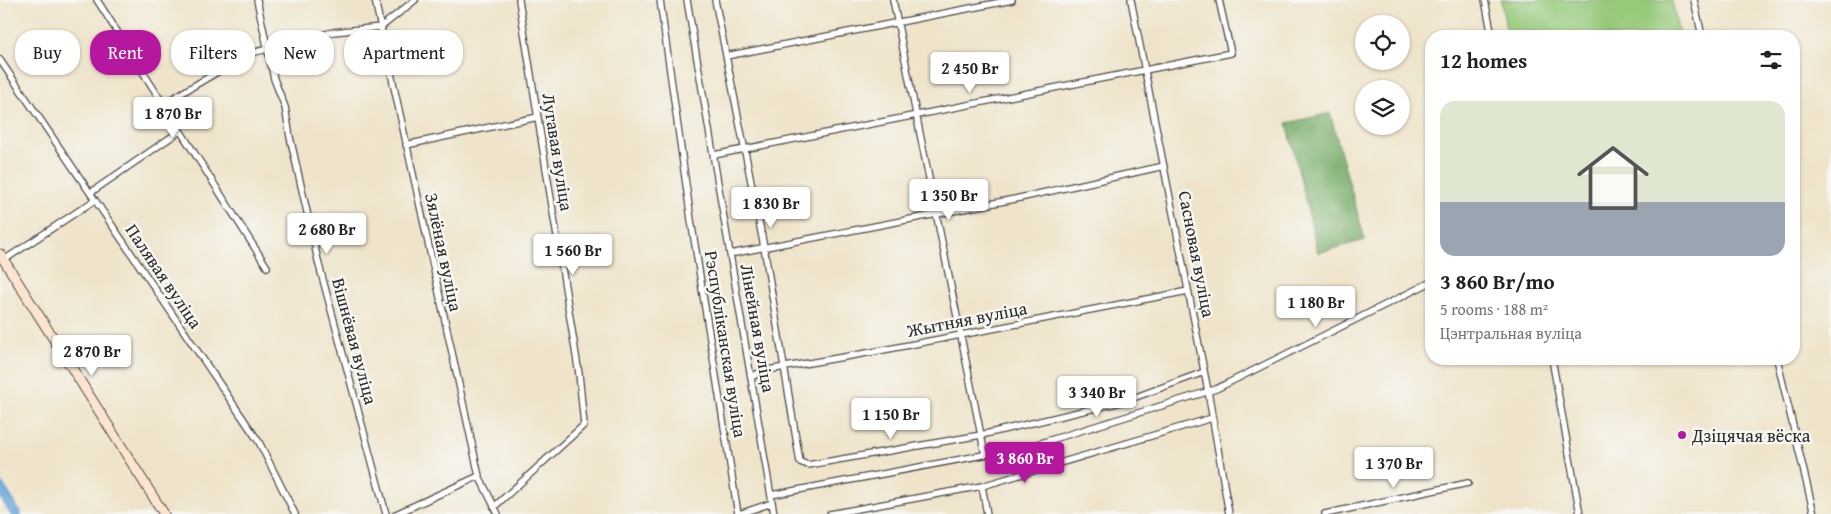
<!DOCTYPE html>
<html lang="en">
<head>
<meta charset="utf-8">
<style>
	body { margin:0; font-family:"Gentium Book Plus",serif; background:#f6f6f6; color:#202124; height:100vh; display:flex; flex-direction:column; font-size:19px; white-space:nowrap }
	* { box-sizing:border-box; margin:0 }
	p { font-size:16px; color:#757577 }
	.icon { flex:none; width:28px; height:28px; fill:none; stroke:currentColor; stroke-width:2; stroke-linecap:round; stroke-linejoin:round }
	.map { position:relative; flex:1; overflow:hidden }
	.sheet { position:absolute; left:1425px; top:30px; width:375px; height:335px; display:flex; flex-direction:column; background:#fff; border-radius:20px; box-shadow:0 1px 4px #0004 }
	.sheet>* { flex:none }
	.top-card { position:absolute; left:15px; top:30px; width:475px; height:45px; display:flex; gap:10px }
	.tools { position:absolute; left:1355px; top:15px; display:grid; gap:10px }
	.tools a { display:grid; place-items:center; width:55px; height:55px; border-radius:50%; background:#fff; box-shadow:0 1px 4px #0004; font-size:25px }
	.price { position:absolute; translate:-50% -42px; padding:0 11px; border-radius:5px; background:#fff; color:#222; font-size:16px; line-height:32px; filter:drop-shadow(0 1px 2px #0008) }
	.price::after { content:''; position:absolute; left:50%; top:30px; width:15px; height:11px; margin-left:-8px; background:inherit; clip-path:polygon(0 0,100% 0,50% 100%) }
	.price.current { background:#b5179e; color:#fff }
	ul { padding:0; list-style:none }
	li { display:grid; align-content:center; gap:10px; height:265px; padding:0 15px }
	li+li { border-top:1px solid #e0e0e0 }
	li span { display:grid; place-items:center; height:155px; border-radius:15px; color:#555 }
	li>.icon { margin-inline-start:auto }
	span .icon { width:90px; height:90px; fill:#fffc; stroke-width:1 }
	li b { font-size:21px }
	h2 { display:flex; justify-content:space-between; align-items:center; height:60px; padding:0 15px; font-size:21px }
	.pill { padding:0 18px; border-radius:20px; background:#fff; box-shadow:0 1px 4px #0004; font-size:18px; line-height:45px }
	.pill.current { background:#b5179e; color:#fff }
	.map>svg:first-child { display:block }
	.green { fill:#96c97a; stroke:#607a52 }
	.forest { fill:#78ad6a; stroke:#526c4a }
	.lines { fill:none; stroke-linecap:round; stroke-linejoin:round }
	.river { stroke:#69a2d8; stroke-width:11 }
	.street-casing { stroke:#484743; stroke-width:8 }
	.secondary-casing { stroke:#484743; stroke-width:11 }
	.street { stroke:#fff; stroke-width:5.5 }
	.secondary { stroke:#fde4d1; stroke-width:9 }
	.poi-dot { fill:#b5179e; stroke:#f6f6f2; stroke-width:2 }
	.labels { text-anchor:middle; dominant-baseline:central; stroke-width:5; stroke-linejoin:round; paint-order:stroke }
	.street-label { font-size:18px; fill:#2b2b2b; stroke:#f6f6f2 }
	.poi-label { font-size:18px; fill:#2b2b2b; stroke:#f6f6f2; text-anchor:start }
</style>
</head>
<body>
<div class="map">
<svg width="1831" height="514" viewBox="0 0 1831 514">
	<rect width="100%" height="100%" fill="#f6f6f2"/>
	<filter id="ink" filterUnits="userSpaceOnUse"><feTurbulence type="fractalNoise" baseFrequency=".02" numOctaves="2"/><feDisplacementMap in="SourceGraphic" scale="10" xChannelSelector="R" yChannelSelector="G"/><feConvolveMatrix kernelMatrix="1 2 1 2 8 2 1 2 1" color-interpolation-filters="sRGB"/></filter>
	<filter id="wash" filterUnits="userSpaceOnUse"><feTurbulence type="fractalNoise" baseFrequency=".0096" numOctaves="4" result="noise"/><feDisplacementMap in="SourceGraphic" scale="20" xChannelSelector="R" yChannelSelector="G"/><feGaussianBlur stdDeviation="1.12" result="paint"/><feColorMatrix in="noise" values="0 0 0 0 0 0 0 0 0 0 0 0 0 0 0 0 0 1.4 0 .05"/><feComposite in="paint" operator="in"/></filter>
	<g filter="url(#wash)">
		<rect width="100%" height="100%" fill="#efe4ca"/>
		<!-- green -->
		<path class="green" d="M1501,0h171l7,36h-172z"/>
		<!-- forest -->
		<path class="forest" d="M1330,113l35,127 -47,13 -31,-130z"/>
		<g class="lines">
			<!-- river -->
			<path class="river" d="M0,488l16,26"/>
		</g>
	</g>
	<g filter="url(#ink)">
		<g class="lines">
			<!-- street casing -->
			<g class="street-casing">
				<path id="street" d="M97,0l170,267
					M257,0l17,79 11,28 5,30 29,128 67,249
					M375,0l104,476 19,38
					M660,0l31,220 47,294
					M687,0l87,514
					M715,0l49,247 36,215 8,3 173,-30 144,-34 79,-29
					M893,0l92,455
					M1131,0l77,391 21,123
					M1485,0l7,36
					M1694,0l8,36
					M726,56l286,-56
					M0,60l259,382 36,72
					M163,104l85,-50 85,-22 48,-5 34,-27
					M406,145l132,-28
					M714,155l517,-102 -12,-53
					M90,193l90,-62
					M730,254l285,-55 149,-33
					M4,260l91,-60
					M1552,359l28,155
					M1777,359l37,155
					M752,377l10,-6 111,-19 315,-61
					M982,486l5,28
					M771,495l260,-49 185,-57 215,-107
					M494,507l90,-82 -5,-51 -60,-374
					M396,514l83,-38
					M739,514l33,-11
					M830,514l152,-28 230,-68
					M1325,514l143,-31"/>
			</g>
			<!-- secondary casing -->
			<g class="secondary-casing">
				<path id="secondary" d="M0,254l164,260"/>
			</g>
			<!-- street -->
			<use href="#street" class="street"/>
			<!-- secondary -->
			<use href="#secondary" class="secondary"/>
		</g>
	</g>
	<!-- markers -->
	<circle class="poi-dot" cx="1682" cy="435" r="5"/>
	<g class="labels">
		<!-- street labels -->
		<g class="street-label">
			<text transform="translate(558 152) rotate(81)">Лугавая вуліца</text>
			<text transform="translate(444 252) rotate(78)">Зялёная вуліца</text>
			<text transform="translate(1197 254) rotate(79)">Сасновая вуліца</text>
			<text transform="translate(164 276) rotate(56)">Палявая вуліца</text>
			<text transform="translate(967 319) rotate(-11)">Жытняя вуліца</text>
			<text transform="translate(758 328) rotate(80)">Лінейная вуліца</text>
			<text transform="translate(355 341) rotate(75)">Вішнёвая вуліца</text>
			<text transform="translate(726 344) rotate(81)">Рэспубліканская вуліца</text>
		</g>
		<!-- poi labels -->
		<g class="poi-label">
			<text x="1692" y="435">Дзіцячая вёска</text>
		</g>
	</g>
</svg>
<div class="tools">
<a><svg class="icon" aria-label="locate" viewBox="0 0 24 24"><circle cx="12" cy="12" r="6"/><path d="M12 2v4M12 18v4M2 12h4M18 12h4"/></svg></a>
<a><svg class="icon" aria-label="layers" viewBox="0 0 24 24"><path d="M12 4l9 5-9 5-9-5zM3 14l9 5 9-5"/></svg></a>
</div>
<b class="price" style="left:970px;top:94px">2 450 Br</b>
<b class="price" style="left:173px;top:139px">1 870 Br</b>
<b class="price" style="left:949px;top:221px">1 350 Br</b>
<b class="price" style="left:771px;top:229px">1 830 Br</b>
<b class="price" style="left:327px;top:255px">2 680 Br</b>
<b class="price" style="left:573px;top:276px">1 560 Br</b>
<b class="price" style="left:1316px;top:328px">1 180 Br</b>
<b class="price" style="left:92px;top:377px">2 870 Br</b>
<b class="price" style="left:1097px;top:418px">3 340 Br</b>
<b class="price" style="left:891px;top:440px">1 150 Br</b>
<b class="price current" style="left:1025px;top:484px">3 860 Br</b>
<b class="price" style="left:1394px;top:489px">1 370 Br</b>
<div class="top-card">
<a class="pill">Buy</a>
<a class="pill current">Rent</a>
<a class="pill">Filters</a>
<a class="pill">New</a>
<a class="pill">Apartment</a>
</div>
<section class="sheet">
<h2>12 homes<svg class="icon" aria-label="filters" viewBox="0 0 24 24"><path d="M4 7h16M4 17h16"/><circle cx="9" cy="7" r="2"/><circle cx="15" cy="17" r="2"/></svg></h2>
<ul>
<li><span style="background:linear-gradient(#dfe7d0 65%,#9aa5b1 0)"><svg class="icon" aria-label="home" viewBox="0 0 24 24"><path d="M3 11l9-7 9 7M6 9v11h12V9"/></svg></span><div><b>3 860 Br/mo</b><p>5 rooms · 188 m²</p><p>Цэнтральная вуліца</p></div></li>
</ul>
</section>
</div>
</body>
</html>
